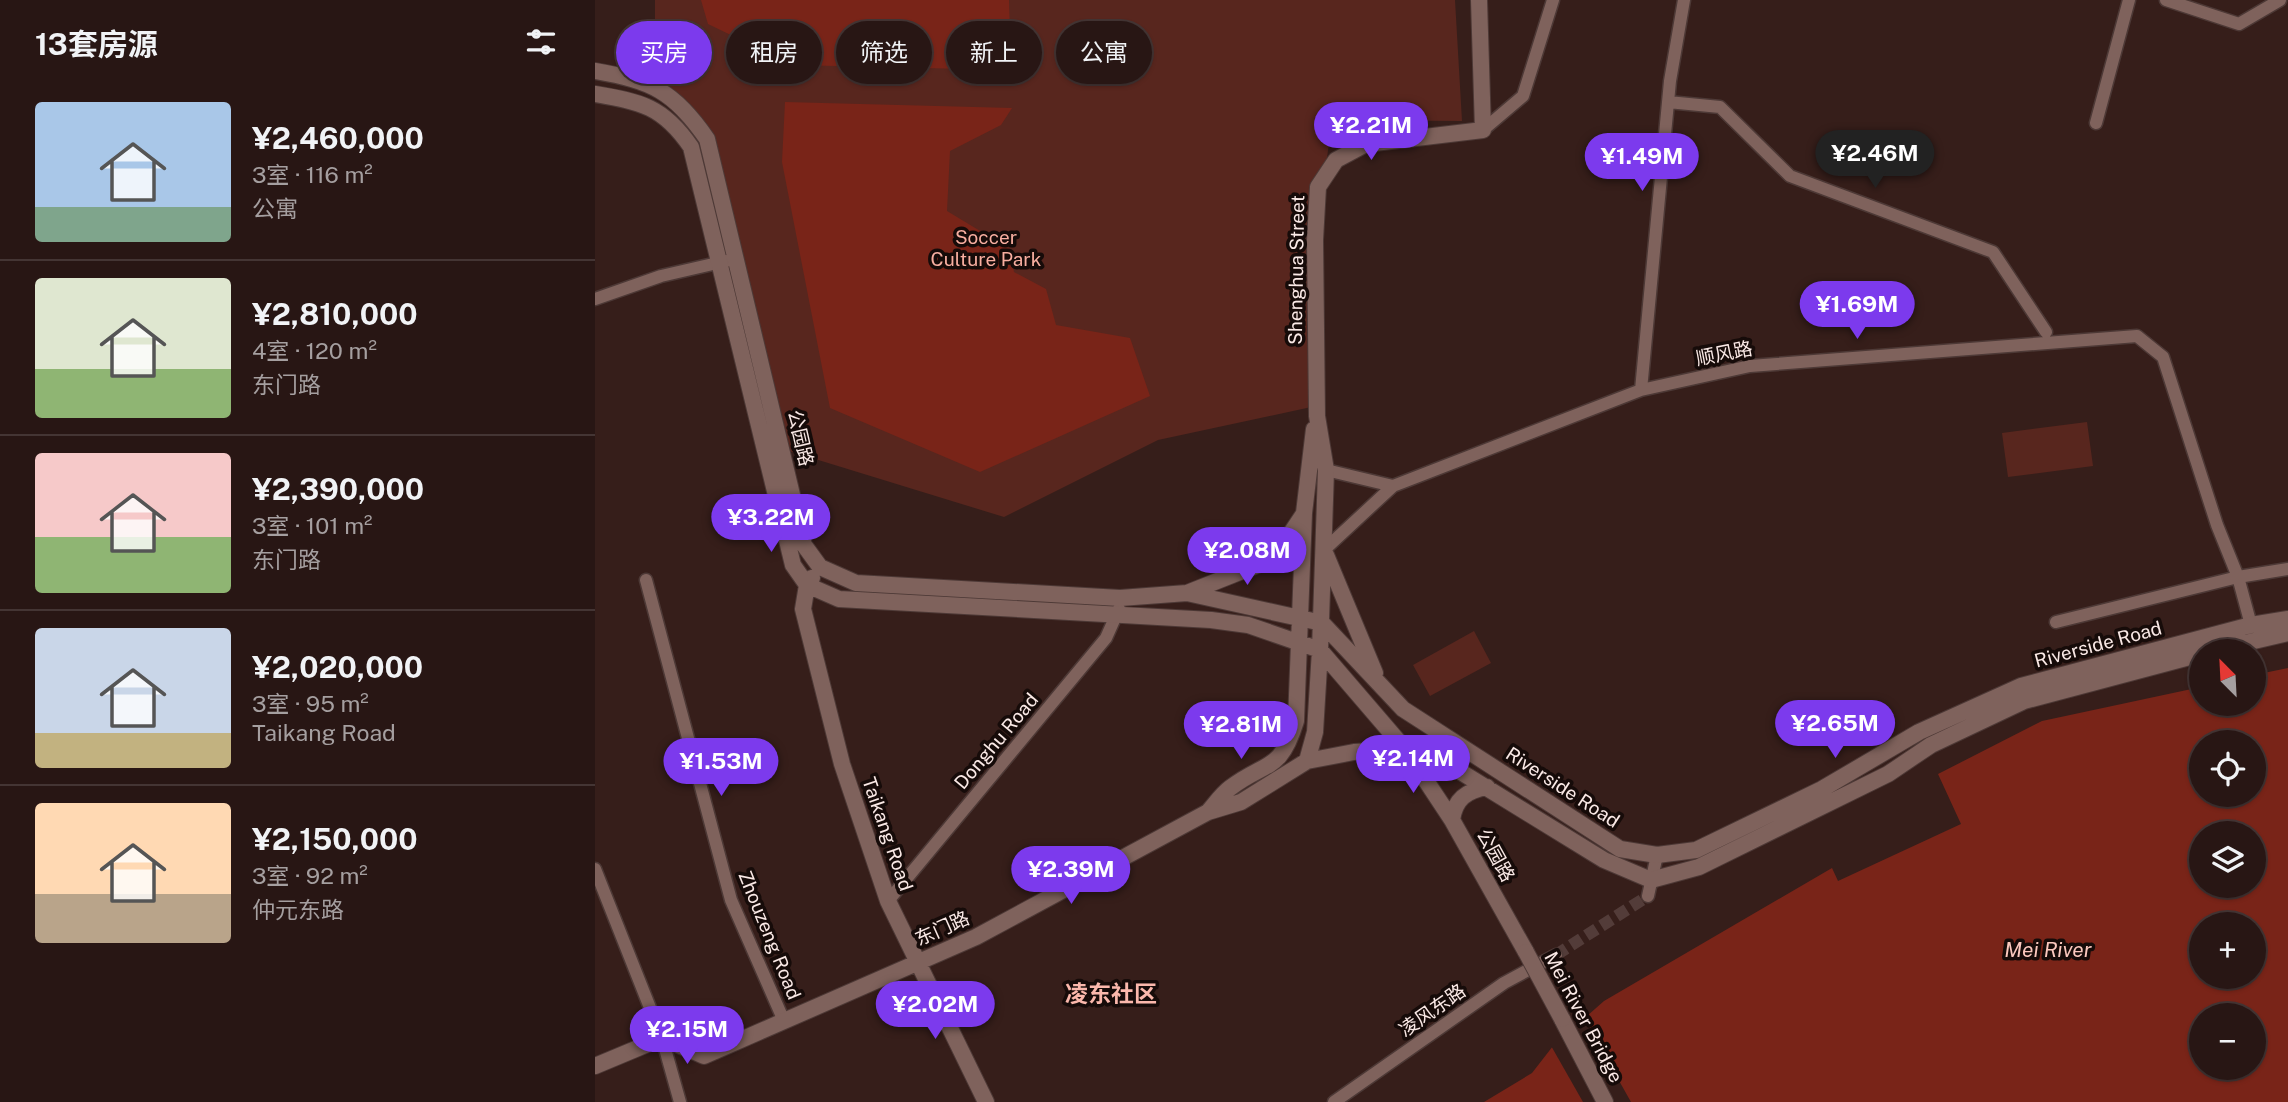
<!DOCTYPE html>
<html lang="zh">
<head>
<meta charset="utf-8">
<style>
	body { margin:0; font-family:"Public Sans","Noto Sans SC",sans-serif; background:#342322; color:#f1f3f6; height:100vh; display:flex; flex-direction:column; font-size:26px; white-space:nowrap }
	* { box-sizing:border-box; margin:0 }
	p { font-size:23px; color:#a59fa0 }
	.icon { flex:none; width:38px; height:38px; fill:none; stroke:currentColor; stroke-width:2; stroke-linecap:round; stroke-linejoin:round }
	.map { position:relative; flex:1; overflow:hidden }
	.sheet { display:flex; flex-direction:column; background:#281614; width:595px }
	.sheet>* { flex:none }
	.guide { position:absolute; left:21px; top:21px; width:665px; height:63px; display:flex; gap:14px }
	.needle { width:46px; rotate:336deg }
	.fabs { position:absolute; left:1594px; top:639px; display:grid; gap:14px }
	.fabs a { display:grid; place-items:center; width:77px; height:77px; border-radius:50%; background:#281614; box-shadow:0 2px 5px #0004,0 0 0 2px #443534; font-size:35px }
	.price { position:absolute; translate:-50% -60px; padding:0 16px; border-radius:24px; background:#7c3aed; color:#fff; font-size:23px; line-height:46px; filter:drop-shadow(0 2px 4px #0008) }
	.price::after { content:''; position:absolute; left:50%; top:42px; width:21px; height:16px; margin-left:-10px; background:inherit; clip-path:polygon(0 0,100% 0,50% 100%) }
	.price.current { background:#222; color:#fff }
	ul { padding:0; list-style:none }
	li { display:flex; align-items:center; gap:21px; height:175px; padding:0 35px }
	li+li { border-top:2px solid #443534 }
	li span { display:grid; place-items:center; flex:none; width:196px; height:140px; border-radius:7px; color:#555 }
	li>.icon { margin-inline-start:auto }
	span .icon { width:84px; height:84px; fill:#fffc; stroke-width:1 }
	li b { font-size:30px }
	h2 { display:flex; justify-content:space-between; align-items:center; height:84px; padding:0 35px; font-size:30px }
	.pill { padding:0 24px; border-radius:32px; background:#281614; box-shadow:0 2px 5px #0004,0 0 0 2px #443534; font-size:24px; line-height:63px }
	.pill.current { background:#7c3aed; color:#fff }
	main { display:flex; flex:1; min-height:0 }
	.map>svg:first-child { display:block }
	.green { fill:#58261e }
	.water { fill:#792418; fill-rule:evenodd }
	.pier { fill:#361e1a }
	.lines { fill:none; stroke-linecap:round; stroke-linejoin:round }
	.street-tunnel { stroke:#533c39; stroke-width:12; stroke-dasharray:12 6; stroke-linecap:butt }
	.street-casing { stroke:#4d3936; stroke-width:15 }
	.secondary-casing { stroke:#4d3936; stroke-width:18 }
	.street { stroke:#7f625c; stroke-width:12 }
	.secondary { stroke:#7f625c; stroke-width:16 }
	.secondary-bridge-casing { stroke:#4d3936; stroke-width:18; stroke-linecap:butt }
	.secondary-bridge { stroke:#7f625c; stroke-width:16 }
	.labels { text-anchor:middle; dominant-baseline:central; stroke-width:7; stroke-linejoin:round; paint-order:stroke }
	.park-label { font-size:19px; fill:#f8aea0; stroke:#160b09 }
	.street-label { font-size:19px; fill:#fae9e6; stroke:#160b09 }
	.water-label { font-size:21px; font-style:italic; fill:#fbc8be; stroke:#160b09 }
	.quarter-label { font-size:23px; font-weight:bold; fill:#fbb8ac; stroke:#160b09 }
</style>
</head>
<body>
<main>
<section class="sheet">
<h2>13套房源<svg class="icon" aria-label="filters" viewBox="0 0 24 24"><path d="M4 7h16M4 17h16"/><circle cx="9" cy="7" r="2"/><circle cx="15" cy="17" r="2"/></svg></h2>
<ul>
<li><span style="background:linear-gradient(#a9c7e8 75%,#7fa58c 0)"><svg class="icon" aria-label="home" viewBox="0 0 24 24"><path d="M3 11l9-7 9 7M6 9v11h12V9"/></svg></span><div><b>¥2,460,000</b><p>3室 · 116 m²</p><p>公寓</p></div></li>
<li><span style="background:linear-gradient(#dfe7d0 65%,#8fb573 0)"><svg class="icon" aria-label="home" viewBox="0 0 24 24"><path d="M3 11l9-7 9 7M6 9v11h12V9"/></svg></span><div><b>¥2,810,000</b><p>4室 · 120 m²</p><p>东门路</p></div></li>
<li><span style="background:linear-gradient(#f6c9c9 60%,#8fb573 0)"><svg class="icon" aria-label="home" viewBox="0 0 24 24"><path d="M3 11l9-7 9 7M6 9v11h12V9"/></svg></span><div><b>¥2,390,000</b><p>3室 · 101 m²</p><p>东门路</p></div></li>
<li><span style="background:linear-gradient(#c9d6e8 75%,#c2b280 0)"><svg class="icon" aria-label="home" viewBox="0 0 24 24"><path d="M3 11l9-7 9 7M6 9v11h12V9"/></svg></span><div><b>¥2,020,000</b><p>3室 · 95 m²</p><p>Taikang Road</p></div></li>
<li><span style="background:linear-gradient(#ffd9b3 65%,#b9a48a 0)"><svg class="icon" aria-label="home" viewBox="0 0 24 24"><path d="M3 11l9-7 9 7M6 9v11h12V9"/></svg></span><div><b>¥2,150,000</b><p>3室 · 92 m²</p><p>仲元东路</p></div></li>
</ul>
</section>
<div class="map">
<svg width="1693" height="1102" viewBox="0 0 1693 1102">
	<rect width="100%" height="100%" fill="#361e1a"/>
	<!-- green -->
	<path class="green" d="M60,0h800l7,121 -130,-1 -14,106 -2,180 -158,34 -154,77 -228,-70 -76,-327 -35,-37 -10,-5z
		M1492,422l6,44 -85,11 -6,-44z
		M879,631l17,32 -61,33 -17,-31z"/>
	<!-- water -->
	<path class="water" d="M106,0h308l2,70 -218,-5 -85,-41z
		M190,102l227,6 -11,17 -51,26 -3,60 63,38 4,23 32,17 10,36 74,13 20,58 -170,76 -150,-64 -48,-246z
		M1693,668v434h-804l48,-29 21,-27 51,-45 228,-133 6,13 123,-57 -23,-50 104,-53 159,-34v17h53v-29zM1606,742h53v52h-53zM1606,833h53v53h-53zM1606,924h53v52h-53zM1606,1015h53v53h-53z"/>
	<!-- pier -->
	<path class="pier" d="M987,1015l49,87h-48l-33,-58z"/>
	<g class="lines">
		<!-- street-tunnel -->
		<path class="street-tunnel" d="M961,955l92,-59"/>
		<!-- street casing -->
		<g class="street-casing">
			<path id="street" d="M1571,0l73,24 41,-24
				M1073,102l52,5 70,69 203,76 53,80
				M1501,123l33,-123
				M888,130l40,-34 30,-96
				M0,299l66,-23 65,-15
				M1046,390l29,-309 14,-81
				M731,470l67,16
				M729,550l69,-64 248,-96 109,-24 387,-30 26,21 54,168 21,52 13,48
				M51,580l85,320 53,121
				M1461,622l182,-45 50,-8
				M0,869l67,169 18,64
				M1053,896l9,-41
				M293,901l218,-263 13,-29
				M739,1102l170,-119 52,-28"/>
		</g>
		<!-- secondary casing -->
		<g class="secondary-casing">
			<path id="secondary" d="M0,71c57,10 79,20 112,68l97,406 16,22 36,16 264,15 67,-5 135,30
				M0,94c46,8 68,12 96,53l102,418 14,20 32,14 372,21 37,5 72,25
				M731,555l49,118
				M217,578l-5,7 -4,24 39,155 46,137 98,201
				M592,593l73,-29 29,-28 14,-21
				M727,623l81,86 217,140 37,6 39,-5 126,-61 97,-57 102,-46 230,-61 37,-6
				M725,650l85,99 47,71 74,132
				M1616,651l77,-18
				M712,761l8,-29 5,-82 6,-180 -9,-54 -2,-176 3,-53 18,-27 30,-16 117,-14 -4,-130
				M613,812c7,-8 14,-18 22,-24 37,-28 50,-15 66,-67l8,-208 10,-84
				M857,820c3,-21 14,-29 35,-33
				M967,1019l43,83
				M0,1066l67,-28 42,18 272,-119 232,-125 33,-10 66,-41 47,-9 51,-3 38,12 161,99 47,20 48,-13 189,-93 43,-29 93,-44 177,-47"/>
		</g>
		<!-- street -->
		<use href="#street" class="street"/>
		<!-- secondary -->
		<use href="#secondary" class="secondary"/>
		<!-- secondary-bridge casing -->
		<g class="secondary-bridge-casing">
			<path id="secondary-bridge" d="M931,952l36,67"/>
		</g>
		<!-- secondary-bridge -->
		<use href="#secondary-bridge" class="secondary-bridge"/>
	</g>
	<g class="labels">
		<!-- park labels -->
		<g class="park-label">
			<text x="391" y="237">Soccer<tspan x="391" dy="22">Culture Park</tspan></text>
		</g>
		<!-- street labels -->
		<g class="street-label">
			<text transform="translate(701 270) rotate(-89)">Shenghua Street</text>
			<text transform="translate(1129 353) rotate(-11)">顺风路</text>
			<text transform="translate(206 438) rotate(77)">公园路</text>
			<text transform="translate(1503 644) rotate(-15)">Riverside Road</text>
			<text transform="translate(401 741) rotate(-50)">Donghu Road</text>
			<text transform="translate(968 787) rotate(33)">Riverside Road</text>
			<text transform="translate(293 834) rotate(71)">Taikang Road</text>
			<text transform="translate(901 855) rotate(61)">公园路</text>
			<text transform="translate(347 928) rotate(-24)">东门路</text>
			<text transform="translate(175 935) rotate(68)">Zhouzeng Road</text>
			<text transform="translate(837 1010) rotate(-35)">凌风东路</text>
			<text transform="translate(989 1017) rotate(62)">Mei River Bridge</text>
		</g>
		<!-- water labels -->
		<g class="water-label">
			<text x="1453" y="949">Mei River</text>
		</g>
		<!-- quarter labels -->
		<g class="quarter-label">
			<text x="516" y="993">凌东社区</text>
		</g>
	</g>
</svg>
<div class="fabs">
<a><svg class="needle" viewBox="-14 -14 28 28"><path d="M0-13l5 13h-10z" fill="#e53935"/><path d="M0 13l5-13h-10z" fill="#a59fa0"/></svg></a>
<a><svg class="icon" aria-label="locate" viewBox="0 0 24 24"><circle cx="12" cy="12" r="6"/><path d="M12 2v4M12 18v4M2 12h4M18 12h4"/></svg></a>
<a><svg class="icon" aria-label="layers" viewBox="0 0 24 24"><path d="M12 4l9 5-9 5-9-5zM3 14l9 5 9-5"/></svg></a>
<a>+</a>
<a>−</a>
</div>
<b class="price" style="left:776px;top:162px">¥2.21M</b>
<b class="price current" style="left:1280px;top:190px">¥2.46M</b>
<b class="price" style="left:1047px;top:193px">¥1.49M</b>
<b class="price" style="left:1262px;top:341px">¥1.69M</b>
<b class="price" style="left:176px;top:554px">¥3.22M</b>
<b class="price" style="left:652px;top:587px">¥2.08M</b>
<b class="price" style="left:1240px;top:760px">¥2.65M</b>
<b class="price" style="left:646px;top:761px">¥2.81M</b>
<b class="price" style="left:818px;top:795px">¥2.14M</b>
<b class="price" style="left:126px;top:798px">¥1.53M</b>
<b class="price" style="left:476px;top:906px">¥2.39M</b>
<b class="price" style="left:340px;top:1041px">¥2.02M</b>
<b class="price" style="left:92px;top:1066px">¥2.15M</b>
<div class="guide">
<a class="pill current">买房</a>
<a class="pill">租房</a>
<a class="pill">筛选</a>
<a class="pill">新上</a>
<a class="pill">公寓</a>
</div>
</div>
</main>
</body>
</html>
